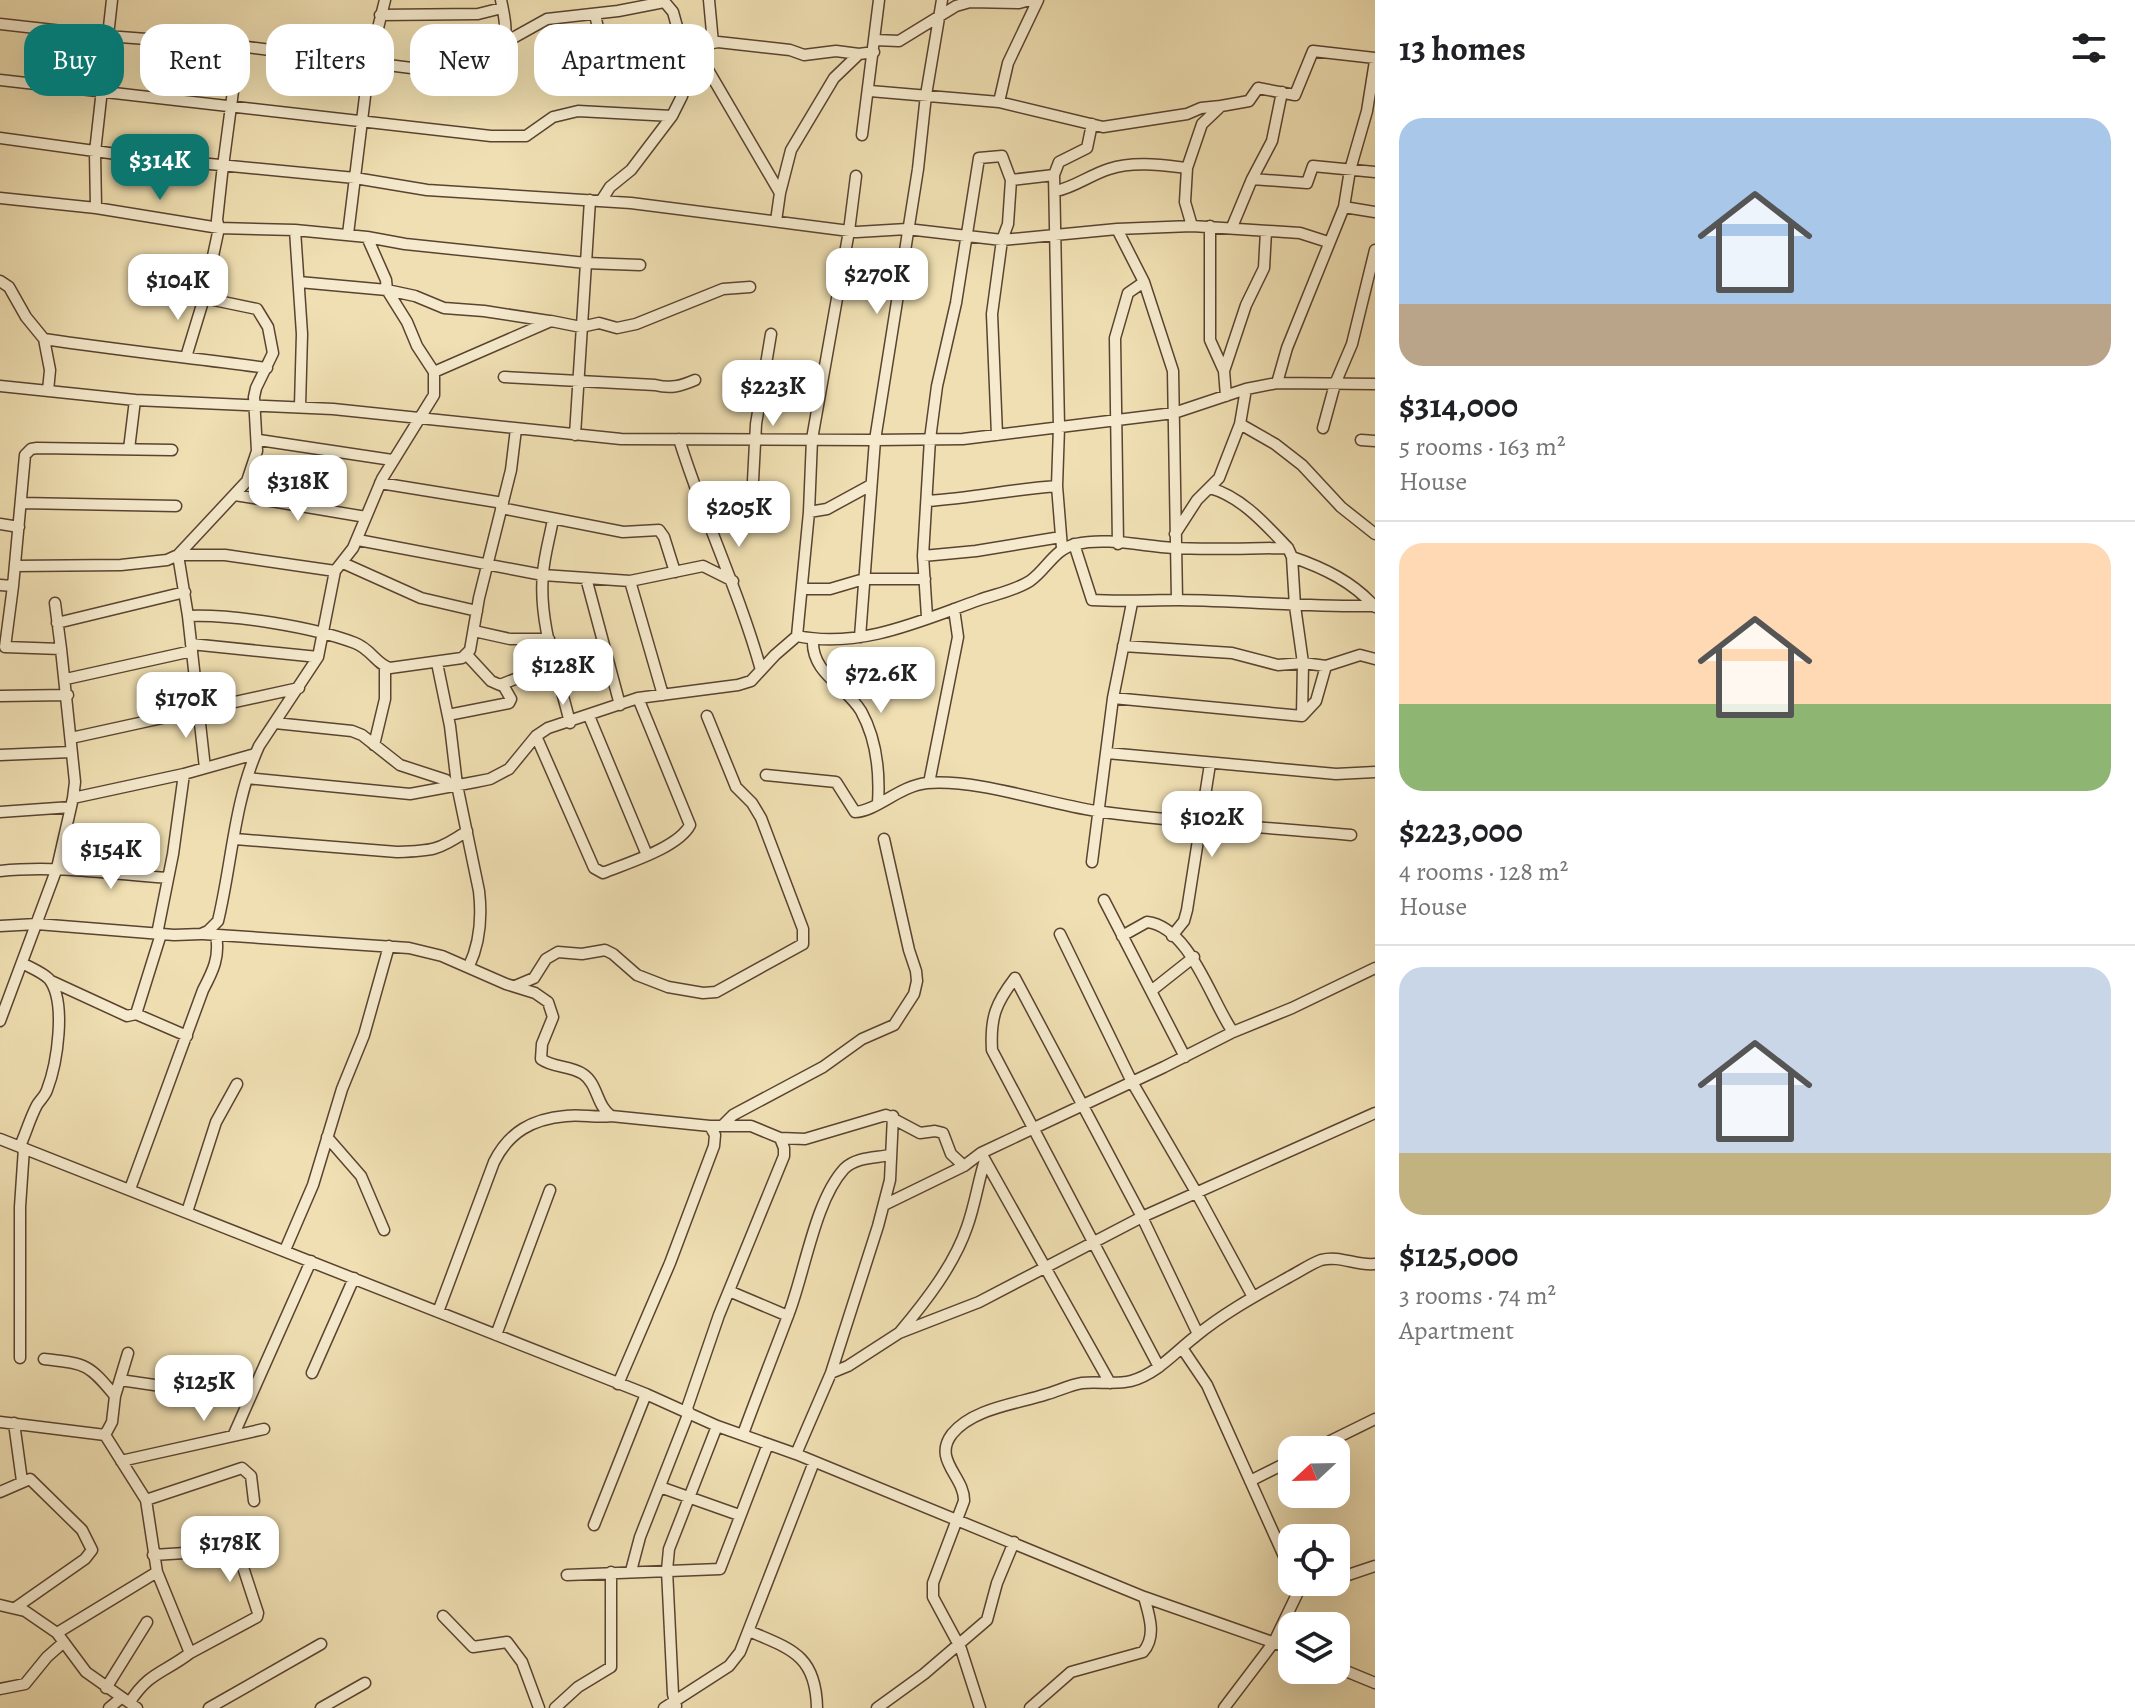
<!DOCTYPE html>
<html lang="en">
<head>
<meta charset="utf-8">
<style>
	body { margin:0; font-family:Alegreya,serif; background:#f6f6f6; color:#202124; height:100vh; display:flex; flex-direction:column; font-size:30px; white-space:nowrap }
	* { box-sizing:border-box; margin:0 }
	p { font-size:26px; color:#757577 }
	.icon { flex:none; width:44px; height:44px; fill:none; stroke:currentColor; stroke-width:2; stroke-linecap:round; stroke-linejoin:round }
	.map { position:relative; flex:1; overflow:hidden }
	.details { display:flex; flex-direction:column; background:#fff; width:760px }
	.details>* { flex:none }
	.banner { position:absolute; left:24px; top:24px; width:760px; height:72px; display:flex; gap:16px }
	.needle { width:52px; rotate:248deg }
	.controls { position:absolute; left:1278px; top:1436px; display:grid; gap:16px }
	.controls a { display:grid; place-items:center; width:72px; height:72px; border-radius:16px; background:#fff; box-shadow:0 8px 32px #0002; font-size:40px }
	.price { position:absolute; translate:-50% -68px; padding:0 18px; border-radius:16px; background:#fff; color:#222; font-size:26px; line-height:52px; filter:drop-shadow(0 2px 4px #0008) }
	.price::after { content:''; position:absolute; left:50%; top:48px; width:24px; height:18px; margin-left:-12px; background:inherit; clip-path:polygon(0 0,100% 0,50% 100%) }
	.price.on { background:#0f766e; color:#fff }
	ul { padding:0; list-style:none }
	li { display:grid; align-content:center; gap:16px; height:424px; padding:0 24px }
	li+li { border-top:2px solid #e0e0e0 }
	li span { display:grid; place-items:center; height:248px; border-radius:24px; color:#555 }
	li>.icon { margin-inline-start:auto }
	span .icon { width:144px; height:144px; fill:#fffc; stroke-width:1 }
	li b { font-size:34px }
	h2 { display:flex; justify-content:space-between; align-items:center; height:96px; padding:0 24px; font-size:34px }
	.pill { padding:0 28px; border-radius:24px; background:#fff; box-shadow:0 8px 32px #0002; font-size:28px; line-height:72px }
	.pill.on { background:#0f766e; color:#fff }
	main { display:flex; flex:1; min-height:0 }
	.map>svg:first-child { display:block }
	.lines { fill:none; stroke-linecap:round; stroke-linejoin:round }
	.minor-casing { stroke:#5a4330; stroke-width:13 }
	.minor { stroke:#f5eacd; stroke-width:10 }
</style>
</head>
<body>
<main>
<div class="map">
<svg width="1375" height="1708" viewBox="0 0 1375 1708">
	<rect width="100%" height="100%" fill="#efdfb2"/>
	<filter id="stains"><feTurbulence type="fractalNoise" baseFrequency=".0025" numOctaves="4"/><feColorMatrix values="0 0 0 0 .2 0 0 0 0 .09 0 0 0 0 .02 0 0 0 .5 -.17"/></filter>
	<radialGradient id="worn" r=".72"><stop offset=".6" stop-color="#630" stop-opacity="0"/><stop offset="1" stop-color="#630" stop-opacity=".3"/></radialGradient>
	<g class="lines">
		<!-- minor casing -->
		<g class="minor-casing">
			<path id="minor" d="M663,0l10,12 8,29 16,10 83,142 -4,28
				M709,0l4,43
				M595,14l9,43
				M380,15l98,-1 24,-6
				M0,24l107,12 132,10 235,30c31,-33 37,-30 27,-76
				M875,40l24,1 57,-35 14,-4 49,1 11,-3
				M504,43l43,-24 71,-8 46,-9
				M0,80l491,56h35l27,-19 25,-6 94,5
				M870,91l129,11 104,25 84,-13 14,-6 20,-2
				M999,102l9,-39 30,-63
				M862,135l17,-135
				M0,138l138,19 217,21 72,12 204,13 226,29 50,-3 95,11 115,-11 75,-3 108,7 28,9
				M1187,168l15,-44 19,-18 28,-5 9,-13 37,7 18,-44 62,7
				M1054,175l5,-13 28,-14 5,-24
				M1252,179l55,4 6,-17 62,6
				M1056,191c19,-4 34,-16 53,-22 25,-8 52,-4 78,-1l-2,34 7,24
				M780,193l11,-43 43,-72 25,-24 15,-2
				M0,198l96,10 123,20 76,2 72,7 19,43 1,10 20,32 10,24 17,26v23l-52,84 -29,69 -18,23 -17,86 -59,89c-25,55 -27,117 -41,175l-10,10 -7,3 -27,1 -137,-11 -37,2
				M601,201l9,-14 21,-17 41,-54 10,-20 15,-45 11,-7 10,-2 72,8 14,5 32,-4 23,3
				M1344,207l31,5
				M96,208l-1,-56 17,-152
				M1210,226v114l14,31 2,25
				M1232,227l20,-48 20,-38 10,-49
				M1117,229l27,53 29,89 4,229
				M295,230l7,104 -2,72
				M348,234l21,-170 16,-64
				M367,237l38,7 181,19 4,-63
				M0,281l9,6 17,30 18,22 6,31 -2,21
				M299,282l88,8 28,6 29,12 40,3 65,10
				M44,339c74,11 148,19 223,29
				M186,357l18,-59
				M1224,371l22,-66 18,-37 2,-37
				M434,372l117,-51 30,6 18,-4 18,5 19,-4 87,-35 27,-2
				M504,377l151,8c16,4 26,1 40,-5
				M1277,383l10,-35 57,-141 6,-37 17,-59 8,-50
				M0,386l135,14 198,9 288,30 254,1 88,-1 211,-26 72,-24 31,-6 98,1
				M1240,424l35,20 27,21 39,42 34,27
				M1323,428l12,-44 17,-40 23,-94
				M575,435l11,-172 54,2
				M997,435l-5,-121 10,-74 6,-16 3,-44 43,-5 5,252 -2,59 5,62
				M679,439c24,78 60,152 82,231
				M259,440l133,20
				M1361,440l14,1
				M129,449l6,-49
				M380,483l123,20
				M1210,488c32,9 56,37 78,60l4,9c32,11 61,25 83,50
				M235,495l131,22
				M928,501c44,-3 86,-12 129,-15
				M21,503l155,3
				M501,508l122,24 36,-2 5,7 11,35
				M809,512l18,-3 44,-24
				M553,519c-3,18 -9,37 -10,55 -5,49 16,102 27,149
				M751,519l5,-95 15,-90
				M0,524l19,3
				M1175,534l22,-34 22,-22 21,-54 6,-35
				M358,540l185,35 87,6 73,-15 30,15
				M1074,544l18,56c30,2 58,0 88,0 64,1 129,7 193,6
				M1118,544l-3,-206 13,-45 16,-11
				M923,556l53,-5 85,-14
				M1292,557l3,49 8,57 -1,53
				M343,563l78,35 56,13
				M15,566l106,-1 46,-5 11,-5h47l110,16
				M586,578l34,127
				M630,581l33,114
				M0,585l13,1
				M802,589h28l34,-10h61
				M55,603l6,46
				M188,616c45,-2 125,11 167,27 16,6 21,21 35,25l72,-10 8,-8 9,-52 32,-128 5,-41
				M927,617l-4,-61 7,-117 7,-53 19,-83 23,-145 23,-2 9,24
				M57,623l128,-31
				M474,631l36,8h39
				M797,636c63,13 123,-15 182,-36 17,-6 35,-9 51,-19 17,-12 24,-32 46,-37 30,-7 66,2 97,4 38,2 77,0 115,0
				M860,637l15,-197 43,-271 8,-74 16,-95
				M813,640c-2,33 33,46 48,71 16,29 19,60 17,92
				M191,644l127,13
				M1123,646l109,7 46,12 25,-2 23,3 34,-11 15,4
				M467,655l24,26 9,4 55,-22
				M437,663l13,63 7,59 22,106c3,26 1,52 -10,75
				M66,679l126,-28
				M0,696l68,-1
				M1113,698l189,18 14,-15 10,-35
				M448,715l61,-12 2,-4 -8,-14
				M589,716l58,139
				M275,723l77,8 10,4 38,30 46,15 4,6
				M536,736l58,132 9,5c24,-10 75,-25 87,-48l-52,-127
				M71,738l228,-50
				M374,745l11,-46v-32
				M1107,753l229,21 39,-2
				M0,755l71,-3
				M205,768l-17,-152 -10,-61 69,-74 10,-30 -3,-54 2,-9 17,-35 -5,-26 -11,-18 -53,-11 15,-70 -2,-8 5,-46 17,-128
				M766,775l70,7 19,30c22,-1 44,-26 72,-29 52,-4 117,20 169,28 84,12 170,16 255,24
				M247,778l163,16 65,-12 15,-3 19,-10 27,-33 12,-8 90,-30 100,-13 13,-4 24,-26 22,-19 12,-124 3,-73 37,-208 7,-55
				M929,783l29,-146 -4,-28
				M73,798l111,-24 71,-20
				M0,812l71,-5
				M235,839l162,13c34,-1 41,-1 70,-21
				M1092,862l21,-164 19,-95
				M0,871c56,-6 112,3 168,7
				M1104,900l81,157
				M157,934l16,-80 11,-80
				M203,934l206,14 33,8 64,28 29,9 13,9 5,15 -11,27 -1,15c12,9 29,6 42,15 15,10 13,31 28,42l99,10h41l29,12 4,10v8l-65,159 -33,96
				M1060,934l72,148 64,110 57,105
				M1122,936l25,-14c43,5 64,79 86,110
				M1172,936l12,-15 3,-11 23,-146
				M51,981l76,35 9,-2 25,-80
				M515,986l19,-8 12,-19 12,-7 24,2 23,-4 8,4 24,21 31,12 35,6 13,-1 87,-48v-15l-42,-111 -9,-15 -16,-16 -29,-71
				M1151,991l43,-34
				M136,1014l51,22
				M0,1021l57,-153 16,-70 2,-16 -14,-133 -56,-2 8,-61 12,-131 6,-6 6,-1 135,2
				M723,1125l10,-10 90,-48 39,-28 32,-14 20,-31 3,-13 -1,-10 -7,-21 -25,-111
				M327,1137l34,39 23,54
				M780,1138l25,1 81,-24 34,18 15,-2 8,2 8,21 13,12
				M0,1139l646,255 71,32 79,28 348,143 148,52
				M20,1146c6,-13 10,-28 17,-41 3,-5 8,-9 10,-15 10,-26 20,-88 2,-111 -7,-7 -18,-11 -27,-16
				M981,1153l183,-86 69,-35 59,-24 83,-40
				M130,1189l73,-199c10,-19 17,-33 13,-55
				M884,1205l80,-39 17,-13 129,230
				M187,1212l29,-90 21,-38
				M285,1250l28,-65 29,-96 22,-54 25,-89
				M729,1291l59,25
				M438,1312l56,-150c15,-30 38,-43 72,-46 15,-2 29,2 45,0
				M900,1332c26,-31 54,-67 67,-105 8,-22 11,-45 18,-67
				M496,1335l54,-145
				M1182,1348l25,37 85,189
				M20,1358v-151l4,-59
				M44,1359c42,5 44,4 71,37
				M1159,1367l-167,-317c-2,-33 4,-47 23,-72l127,239 56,117
				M312,1373l42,-95
				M831,1373l17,-7 51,-33 80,-31 163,-85 233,-104
				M120,1380l89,13
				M618,1384l52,-121 44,-117 1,-11 -5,-9
				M0,1422l105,13 41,65 11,72 33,81c-26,20 -41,19 -60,49
				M14,1423l8,58
				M234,1434l77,-173
				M743,1434c15,-41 31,-81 46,-121 16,-42 26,-112 55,-144 12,-12 31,-11 46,-14
				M105,1435l7,-13 3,-26 13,-43
				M1312,1450l63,-31
				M796,1454l35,-81 47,-147 12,-46 3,-64
				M121,1461l143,-32
				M1250,1481l42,-21
				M660,1487l79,28
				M0,1492l30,-13 52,51 10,20 -7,9 -70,49
				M146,1500l96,-32 9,8 3,25
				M594,1525l52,-131
				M153,1555l80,-5 6,5 19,58 -1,4 -67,36
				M631,1571l9,-34 49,-125
				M567,1575l153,-6 48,-125
				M1336,1579l39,-13
				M1299,1590l27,-8
				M0,1605l25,6 32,22 29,39 51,36
				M443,1616l30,31 34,-5 15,20 17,46
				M749,1631c42,18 67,24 68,77
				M57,1633l100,-61
				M1336,1667l39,16
				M106,1688l41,-66
				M0,1689l25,-5 22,-27 17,-15
				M676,1706l-3,-12 -6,-124 2,-21 48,-123
				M109,1708l12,-10
				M209,1708l112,-64
				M321,1708l44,-25
				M555,1708l23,-21 33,-20v-95
				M664,1708l65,-42 11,-14 74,-190
				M877,1708l47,-34 63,-54 10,-37 17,-41
				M980,1708l-19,-59 -28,-52v-14l31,-82c1,-24 -32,-41 -12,-67 21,-26 65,-30 95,-40 11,-3 23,-9 35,-11 16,-2 33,2 49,-2 26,-7 44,-29 65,-45 28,-23 61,-41 93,-59 10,-5 21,-13 32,-17 19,-5 35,6 54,4
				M1030,1708l41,-36 72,-20c14,-16 6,-37 1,-55
				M1224,1708l50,-66 25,-52 -3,-8"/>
		</g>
		<!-- minor -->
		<use href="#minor" class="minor"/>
	</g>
	<rect width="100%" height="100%" filter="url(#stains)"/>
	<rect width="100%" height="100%" fill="url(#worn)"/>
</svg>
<div class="controls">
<a><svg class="needle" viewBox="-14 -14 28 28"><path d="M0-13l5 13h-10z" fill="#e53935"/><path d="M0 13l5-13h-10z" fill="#757577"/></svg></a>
<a><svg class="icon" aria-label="locate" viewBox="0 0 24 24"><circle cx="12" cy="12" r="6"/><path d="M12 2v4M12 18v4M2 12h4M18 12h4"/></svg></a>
<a><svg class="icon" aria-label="layers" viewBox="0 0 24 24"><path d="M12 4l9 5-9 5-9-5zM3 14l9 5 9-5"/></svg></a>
</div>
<b class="price on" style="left:160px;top:202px">$314K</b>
<b class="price" style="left:877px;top:316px">$270K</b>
<b class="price" style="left:178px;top:322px">$104K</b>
<b class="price" style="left:773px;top:428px">$223K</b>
<b class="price" style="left:298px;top:523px">$318K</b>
<b class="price" style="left:739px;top:549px">$205K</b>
<b class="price" style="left:563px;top:707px">$128K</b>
<b class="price" style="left:881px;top:715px">$72.6K</b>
<b class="price" style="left:186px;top:740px">$170K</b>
<b class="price" style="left:1212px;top:859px">$102K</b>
<b class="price" style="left:111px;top:891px">$154K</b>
<b class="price" style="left:204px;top:1423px">$125K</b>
<b class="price" style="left:230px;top:1584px">$178K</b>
<div class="banner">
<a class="pill on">Buy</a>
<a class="pill">Rent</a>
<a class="pill">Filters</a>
<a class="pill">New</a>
<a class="pill">Apartment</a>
</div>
</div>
<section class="details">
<h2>13 homes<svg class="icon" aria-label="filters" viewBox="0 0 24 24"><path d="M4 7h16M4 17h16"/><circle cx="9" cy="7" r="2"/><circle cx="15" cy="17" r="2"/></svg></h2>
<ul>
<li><span style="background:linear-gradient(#a9c7e8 75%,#b9a48a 0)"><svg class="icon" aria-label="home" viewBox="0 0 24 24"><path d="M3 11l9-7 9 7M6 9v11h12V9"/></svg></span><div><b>$314,000</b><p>5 rooms · 163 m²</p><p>House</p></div></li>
<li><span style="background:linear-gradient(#ffd9b3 65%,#8fb573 0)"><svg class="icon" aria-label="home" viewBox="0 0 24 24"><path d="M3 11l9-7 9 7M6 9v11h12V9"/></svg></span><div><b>$223,000</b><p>4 rooms · 128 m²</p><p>House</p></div></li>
<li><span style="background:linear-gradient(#c9d6e8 75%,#c2b280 0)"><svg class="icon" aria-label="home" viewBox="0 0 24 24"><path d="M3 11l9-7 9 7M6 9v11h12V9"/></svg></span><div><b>$125,000</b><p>3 rooms · 74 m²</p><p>Apartment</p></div></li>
</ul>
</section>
</main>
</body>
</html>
